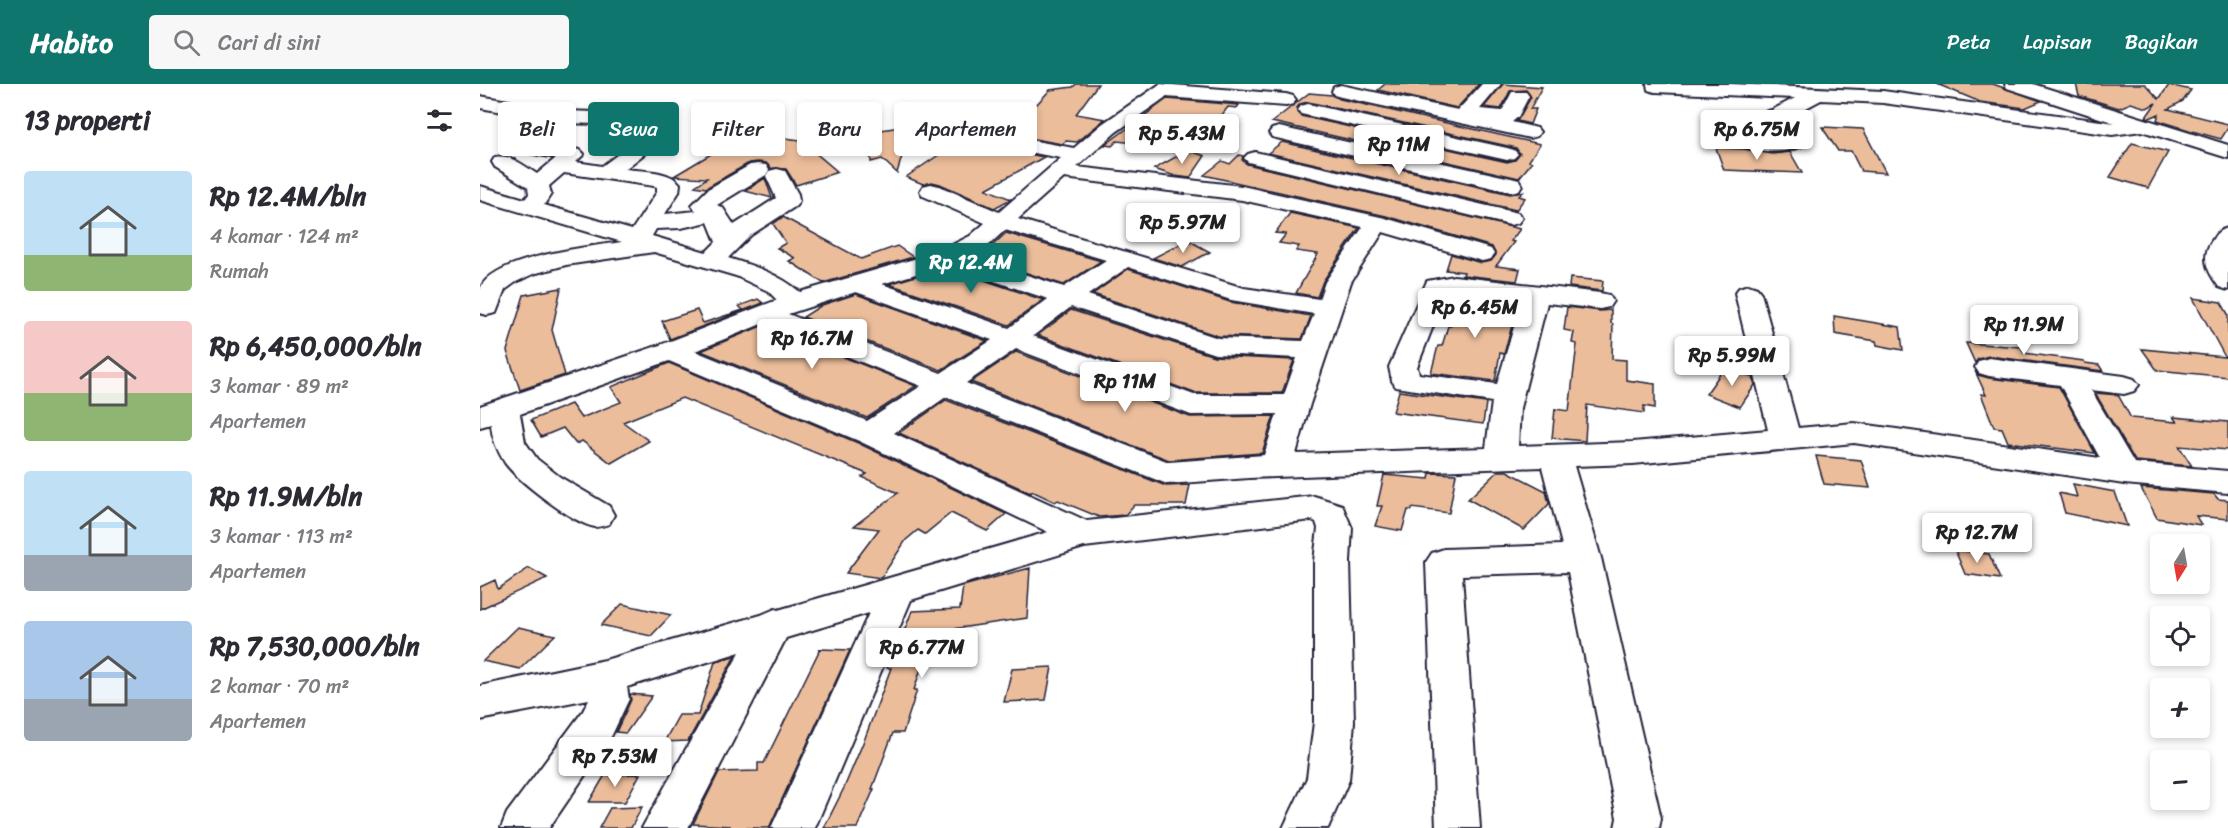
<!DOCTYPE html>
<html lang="id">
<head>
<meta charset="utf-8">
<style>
	body { margin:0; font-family:Sriracha,sans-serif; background:#f7f7f7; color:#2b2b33; height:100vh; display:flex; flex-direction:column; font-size:22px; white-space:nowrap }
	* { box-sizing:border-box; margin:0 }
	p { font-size:20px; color:#7c7c81 }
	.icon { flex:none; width:33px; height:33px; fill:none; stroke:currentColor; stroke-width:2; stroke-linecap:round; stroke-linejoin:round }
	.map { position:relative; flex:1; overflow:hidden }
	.panel { display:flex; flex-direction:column; background:#fff; width:480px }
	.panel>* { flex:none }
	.banner { position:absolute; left:18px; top:18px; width:570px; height:54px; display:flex; gap:12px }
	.needle { width:39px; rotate:191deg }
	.buttons { position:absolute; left:1670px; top:450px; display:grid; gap:12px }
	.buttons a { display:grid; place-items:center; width:60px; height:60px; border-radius:6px; background:#fff; box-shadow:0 3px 9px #0003; font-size:30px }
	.price { position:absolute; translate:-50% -51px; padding:0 14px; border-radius:6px; background:#fff; color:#222; font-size:20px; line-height:39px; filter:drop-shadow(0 2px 3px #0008) }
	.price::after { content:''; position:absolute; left:50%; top:36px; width:18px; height:14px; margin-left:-9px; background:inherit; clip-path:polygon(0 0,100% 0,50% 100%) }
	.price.on { background:#0f766e; color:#fff }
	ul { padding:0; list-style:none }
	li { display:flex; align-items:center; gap:18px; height:150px; padding:0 24px }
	li span { display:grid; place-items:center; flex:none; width:168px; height:120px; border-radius:6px; color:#555 }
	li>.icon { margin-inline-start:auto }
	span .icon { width:72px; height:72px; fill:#fffc; stroke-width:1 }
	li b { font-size:26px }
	h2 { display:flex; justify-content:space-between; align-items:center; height:72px; padding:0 24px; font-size:26px }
	.tag { padding:0 21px; border-radius:6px; background:#fff; box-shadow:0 3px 9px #0003; font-size:21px; line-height:54px }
	.tag.on { background:#0f766e; color:#fff }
	header { display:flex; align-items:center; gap:36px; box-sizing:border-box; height:84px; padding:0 30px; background:#0f766e; color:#fff }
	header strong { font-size:28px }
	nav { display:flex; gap:33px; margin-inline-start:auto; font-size:21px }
	.search { width:420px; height:54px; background:#f7f7f7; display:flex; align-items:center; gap:15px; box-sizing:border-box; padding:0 21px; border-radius:6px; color:#7c7c81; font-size:22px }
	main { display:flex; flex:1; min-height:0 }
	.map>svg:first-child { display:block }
	.building { fill:#ebbd9b; stroke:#22223b; stroke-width:1.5; fill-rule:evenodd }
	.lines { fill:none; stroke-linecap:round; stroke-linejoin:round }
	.minor-casing { stroke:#22223b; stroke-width:4 }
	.minor { fill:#fff; fill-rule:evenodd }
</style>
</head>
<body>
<header>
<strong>Habito</strong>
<div class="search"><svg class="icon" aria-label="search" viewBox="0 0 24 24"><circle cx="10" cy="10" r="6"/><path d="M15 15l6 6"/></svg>Cari di sini</div>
<nav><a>Peta</a><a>Lapisan</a><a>Bagikan</a></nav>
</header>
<main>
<section class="panel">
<h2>13 properti<svg class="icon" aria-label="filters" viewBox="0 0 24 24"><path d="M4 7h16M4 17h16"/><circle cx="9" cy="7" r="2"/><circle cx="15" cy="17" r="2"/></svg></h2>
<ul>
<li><span style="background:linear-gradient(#bfe0f5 70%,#8fb573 0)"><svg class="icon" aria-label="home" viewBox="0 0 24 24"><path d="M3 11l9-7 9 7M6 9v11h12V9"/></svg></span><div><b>Rp 12.4M/bln</b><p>4 kamar · 124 m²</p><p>Rumah</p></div></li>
<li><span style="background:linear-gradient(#f6c9c9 60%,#8fb573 0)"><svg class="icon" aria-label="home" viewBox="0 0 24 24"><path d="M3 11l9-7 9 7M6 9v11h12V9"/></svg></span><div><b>Rp 6,450,000/bln</b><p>3 kamar · 89 m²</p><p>Apartemen</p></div></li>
<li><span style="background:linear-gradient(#bfe0f5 70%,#9aa5b1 0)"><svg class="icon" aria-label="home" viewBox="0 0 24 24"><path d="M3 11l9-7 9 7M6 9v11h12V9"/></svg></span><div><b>Rp 11.9M/bln</b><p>3 kamar · 113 m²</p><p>Apartemen</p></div></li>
<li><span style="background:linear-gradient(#a9c7e8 65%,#9aa5b1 0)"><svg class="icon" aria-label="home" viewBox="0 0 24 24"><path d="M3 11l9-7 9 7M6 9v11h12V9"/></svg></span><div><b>Rp 7,530,000/bln</b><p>2 kamar · 70 m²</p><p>Apartemen</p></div></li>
</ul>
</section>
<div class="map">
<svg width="1748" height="744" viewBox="0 0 1748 744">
	<rect width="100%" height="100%" fill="#fff"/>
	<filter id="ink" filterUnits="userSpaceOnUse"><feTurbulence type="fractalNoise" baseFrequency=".0167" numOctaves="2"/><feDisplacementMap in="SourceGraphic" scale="12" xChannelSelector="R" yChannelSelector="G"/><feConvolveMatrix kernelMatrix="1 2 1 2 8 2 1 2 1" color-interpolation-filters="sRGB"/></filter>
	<g filter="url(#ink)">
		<!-- building -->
		<path class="building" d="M596,0h22l-22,30 29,5 -28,23 -11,-1 -4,3 -83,-15 20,-14 24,4 27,-29 23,-3z
			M905,0h94l-22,24 -79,-18z
			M1023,0l39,3 -12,22h6l-6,15 -13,-3 14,-24 -5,-7 -16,1 -9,18 -17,-2z
			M1457,0h56l48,17 -16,7 -45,-6z
			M1596,0h69l14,15 10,-14 22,5 -8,11 -15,8 60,15v4l-7,11 -29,-8 -35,-11 2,-6 -9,4 -4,-1 10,-14 -9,5 -16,-5 -12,5 -40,-12z
			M829,9l23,2 8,4 200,45 -11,17 3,1 -13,16 -247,-56zM828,18l200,44 8,2 4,6 -5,6 -8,2 -206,-46 -5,-7 4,-5z
			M687,15l72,6 -2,3 -9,-1 -10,13 -13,-1 -25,29 -63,-7 -5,5 -7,-1z
			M420,43l4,23 -7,23 -15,-14 -11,3 -3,-30z
			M1342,43l41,2 23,44 -25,-2 -10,-20h-13z
			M266,49l54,7 38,32 -42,13 -10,-16 -15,-1 -5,-5 -8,-1 -9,1 -43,25 -11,-2 12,-8 -33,-2z
			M478,58l10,1 76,14 -58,32 25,10 -17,9 -54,-24 -8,-2 -9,2 -17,-7z
			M802,58l228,52 13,-2 -4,4 6,2 -9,12 -248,-57z
			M1652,59l36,9 -20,36 -38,-11z
			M1236,64l28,1 28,5 18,-2 12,21 -78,-3z
			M708,66l17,6 -15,22 -15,-2 -21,-7z
			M759,71l4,1 -1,4 5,4 273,65 -9,12 3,1 -18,24 24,3 -3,12 -54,-6 1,-3 -18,-2 5,-16 30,9 10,-2 5,-6 -4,-8 -106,-31 -182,-41 18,-14 8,3z
			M285,94l7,20 -27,-7z
			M810,129l69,15 -36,53 -6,16 -21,-4 22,-39 -22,-3 3,-5 -20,-3 7,-9 -11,-1z
			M303,133l78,42 36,-13 16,11 -90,26 -34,-22 6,-3 -18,-10 9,-5 -13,-19z
			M526,149l95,28 -37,24 -90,-29 16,-8z
			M708,156l22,12 -28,15 -29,-9z
			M466,183l97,33 -34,25 -120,-41z
			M648,185l102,33 81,14 -9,23 -84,-3 -125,-42z
			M1090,194l33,3 -1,10 -33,-4z
			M81,204l-9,42 13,45 -45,15 -13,-39 17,-56z
			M376,210l131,47 -46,29 -138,-53 19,-12z
			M979,211l54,6 -4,20 4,1 -9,32 -4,-1 -5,28 -64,-8 7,-27h4l6,-20h3z
			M1713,214l28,4 7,12v63l-71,-7 -15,-21 83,8z
			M278,215l5,4 -93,36 -8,-18 35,-11 6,13 40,-13 -4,-4z
			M1087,223l33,4 11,-1v13l2,1 -1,35 14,1v20l29,4v24l-11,-2v7l-57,-8 -2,36 -33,-3 3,-29 14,2 8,-67 -5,-1 2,-11 -10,-2z
			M591,226l143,46 80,4 -12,33h-88l-156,-58z
			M1354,232l66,11 3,23 -26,-5 -1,-4 -41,-7z
			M284,241l152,61 -49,32 -166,-67z
			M1486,259l55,4 3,6 60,8 1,2 14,2 4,6 -114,-15 -11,3 -3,4z
			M536,268l174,65 84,-1 -12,37 -93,7 -198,-78z
			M189,279l189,80 148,71 -19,17 -36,-18 -26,21 -7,-4 -12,10 -25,38 -35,-5 33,-44 -25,-3 44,-33 -36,-16 5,-3 -185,-76 -59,24 26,19 -38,22 -29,-22 -6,3 -13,-16 -22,9 -10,-17 40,-16 10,14 40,-16 -10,-15z
			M1245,283l28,10 2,8 -15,22 -34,-13z
			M1495,287l3,4 11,3 70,9 36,66 -87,-11 -6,-14 -8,-1 -13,-33 5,1z
			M919,307l87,12 -3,21 -90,-12z
			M1615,309l23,2 13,23 46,4 -4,-5 55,5v28l-49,-4 13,20 -57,-5z
			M466,316l220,86 24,-1 -4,20h-52l-9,10 -26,2 -41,-17 -3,2 -23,-11 -1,2 -132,-60z
			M1336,372l45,4 9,28 -46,-4z
			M1018,387h9l39,20 3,13 -25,26 -56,-31z
			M950,389l26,1 -7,39 -37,-5v2h-4l-6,21 -27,-5 7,-20h-5l7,-31 45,4z
			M1593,400l42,8 12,34 -62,-13 -6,-20 18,4z
			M1661,404l73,6 4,5 10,1v19l-32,-3 5,9 -44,-7z
			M1475,466l34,4 11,25 -35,-5z
			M49,484l18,10 -67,31v-22l15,-7 3,9z
			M550,484l-3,50 -94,14 -19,58h3l-14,43h-10l-21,56h2l-17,39h-33l20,-40 21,-50 26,-70h-4l7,-17h3l6,-21 2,-1 7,-18 48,-2 3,-23z
			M142,520l49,11 -20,21 -50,-11z
			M38,543l37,8 -35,34 -37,-8z
			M340,565l30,1 -81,178h-40l1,-2 -37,-2 26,-52 39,-1v-8h6z
			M253,572h2l-47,85 -24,1 15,-27h19l17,-53z
			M572,583l-6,33 -42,2 8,-33z
			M150,610l22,2 -26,37 -10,-1 15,-32z
			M160,690l-15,28h-36l16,-27z
			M162,723l-11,21h-32l11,-20z"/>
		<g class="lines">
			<!-- minor casing -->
			<g class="minor-casing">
				<path id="minor" d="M680,0l126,10 7,2 3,4 -3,4 -7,2 -120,-9 -50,35 -39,35 165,19 143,32 106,31 3,5 -3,5 -9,2 -99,-29 -32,50 -41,122 -14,50 190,-6 6,-46 -96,-15 -4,-6 -3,-14 38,-86 27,-5 146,17 9,2 4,6 -4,6 -9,2 -53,-6 -27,105 -2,38 115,-4 135,-12 -33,-137 4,-5 9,-3 9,3 4,5 37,135 56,-5 246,35 -40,-73 -71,-9 -10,-3 -4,-6 4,-6 10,-3 135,18 10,3 5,6 -5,6 -10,3 -33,-4 43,73 94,8v22l-104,-9 -270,-41 -221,21 -59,2 27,92 60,260 -2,10h-44l2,-10 -49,-246 -106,3 18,253h-44l-10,-266 6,-9 12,-4 118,-4 -20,-78 -293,11 -82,6 -221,-87 -52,36 193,88 227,-25 28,9 10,23 -2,33 4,161 -5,58 -21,48h-45l24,-50 7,-56v-161l4,-33 -2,-6 -4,-2 -228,27 -173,53 -96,228h-44l98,-215 -83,25 -98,190h-46l98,-176 -113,35 2,12 -18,38 -62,91h-48l6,-15 76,-102 6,-12 -109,21v-34l125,-26 156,-45 14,-6 3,1 270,-78 -189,-91 -190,-80 -149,53 5,28 12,17 23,18 49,29 5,9 -5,9c-4,1 -9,3 -14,3 -21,-3 -77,-46 -90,-64 -8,-13 -13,-24 -14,-39l-11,3v-21l180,-61 117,-45 -9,-9 -32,-15 -82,-24 -88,13 -33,9 -17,8 -11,8 -9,23 -9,2 -7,-2c0,-7 0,-17 0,-23 9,-33 113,-44 142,-48l-142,-42v-14l45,13 4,-5 -1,-7 -33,-20 -3,-5 3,-5c16,-3 29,9 42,17l19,-16 -39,-7 -7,-8 4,-6 7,-2 7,2 3,5 49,8 4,4 -8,8 26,4 45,-33h14l3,4 -3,4 -36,28c16,2 45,1 55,15l-1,8 -14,22 31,-3 -4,-6 16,-16 42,-24 8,-1 8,1 3,5 -3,5 -49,30 6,3 11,17 42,-27 -10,-22 3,-5 8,-2 8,2 13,23 1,7 -3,5 -45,29 -23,23c26,8 51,16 72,34l138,-40 32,-16 15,-13 -62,-27 -3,-5 3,-5 8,-2 8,2 60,26 62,-54 -93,-17 -54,-6 -7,-2 -3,-4 3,-4 7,-2 54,6 106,19 28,-24zM84,89l90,13 3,1v5l-25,38 -88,-25 7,-11 -2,-8zM584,94l178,22 121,27 -38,55 -6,17 -75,-11 -226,-69zM228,138l8,20 -10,10 -54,-16 4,-7 25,-1zM525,146l101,30 -42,27 -96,-31 20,-10zM466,181l102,34 -39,29 -127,-44zM648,183l103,33 83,14 -11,27 -85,-3 -130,-43zM376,208l136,48 -51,33 -153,-59zM974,208l68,8 -25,84 -78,-10 -2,-7 29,-74zM591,223l144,47 82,4 -13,37h-90l-161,-59zM284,239l157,63 -54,35 -172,-70zM536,265l175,66 86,-1 -13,41 -95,7 -203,-79z
					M1002,0h19l-21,25 22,2 10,-19h14l3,4 -11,21 -6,5 25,6 3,4 -3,4 -7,2 -189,-41 -7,-2 -2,-4 2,-4 7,-2 117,25z
					M1167,0h83l153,7 232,32 -108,-35 -2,-4h28l195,61v13l-86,-27 -30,4 -229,-32 -62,-3 -28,15 12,9 6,14c-14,20 -64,15 -81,2l-5,-15 3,-4 44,-11 23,-12 -140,-6 -7,-2zM1296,37l13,10 1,4c-13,6 -31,7 -43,-2l-1,-5z
					M0,12l85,15 91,3 7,2 3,4 -3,4 -7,2 -91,-3 -85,-15z
					M828,20l199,44 7,2 4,4 -4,4 -7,2 -206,-46 -3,-4 3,-4z
					M799,43l232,51 8,2 3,5 -3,5 -8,2 -239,-55 -3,-4 3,-4z
					M775,68l263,61 4,5 -4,5 -8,2 -262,-63 -4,-4 4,-4z
					M1748,144v62l-9,-3c-12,-16 -19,-30 -6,-48 4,-7 7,-9 15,-11z"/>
			</g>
			<!-- minor -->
			<use href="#minor" class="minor"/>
		</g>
	</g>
</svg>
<div class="buttons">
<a><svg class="needle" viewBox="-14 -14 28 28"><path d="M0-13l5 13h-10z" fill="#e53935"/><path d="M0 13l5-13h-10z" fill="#7c7c81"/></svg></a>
<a><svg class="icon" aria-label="locate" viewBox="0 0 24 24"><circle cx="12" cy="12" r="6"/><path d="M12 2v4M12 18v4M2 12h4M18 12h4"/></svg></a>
<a>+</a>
<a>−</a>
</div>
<b class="price" style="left:1277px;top:77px">Rp 6.75M</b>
<b class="price" style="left:702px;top:81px">Rp 5.43M</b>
<b class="price" style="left:919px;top:92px">Rp 11M</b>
<b class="price" style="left:703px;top:170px">Rp 5.97M</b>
<b class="price on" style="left:491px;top:210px">Rp 12.4M</b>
<b class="price" style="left:995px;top:255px">Rp 6.45M</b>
<b class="price" style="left:1544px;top:272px">Rp 11.9M</b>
<b class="price" style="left:332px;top:286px">Rp 16.7M</b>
<b class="price" style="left:1252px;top:303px">Rp 5.99M</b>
<b class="price" style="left:645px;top:329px">Rp 11M</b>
<b class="price" style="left:1497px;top:480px">Rp 12.7M</b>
<b class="price" style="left:442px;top:595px">Rp 6.77M</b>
<b class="price" style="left:135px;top:704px">Rp 7.53M</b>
<div class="banner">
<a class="tag">Beli</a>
<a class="tag on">Sewa</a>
<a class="tag">Filter</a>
<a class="tag">Baru</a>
<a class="tag">Apartemen</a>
</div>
</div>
</main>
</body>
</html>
